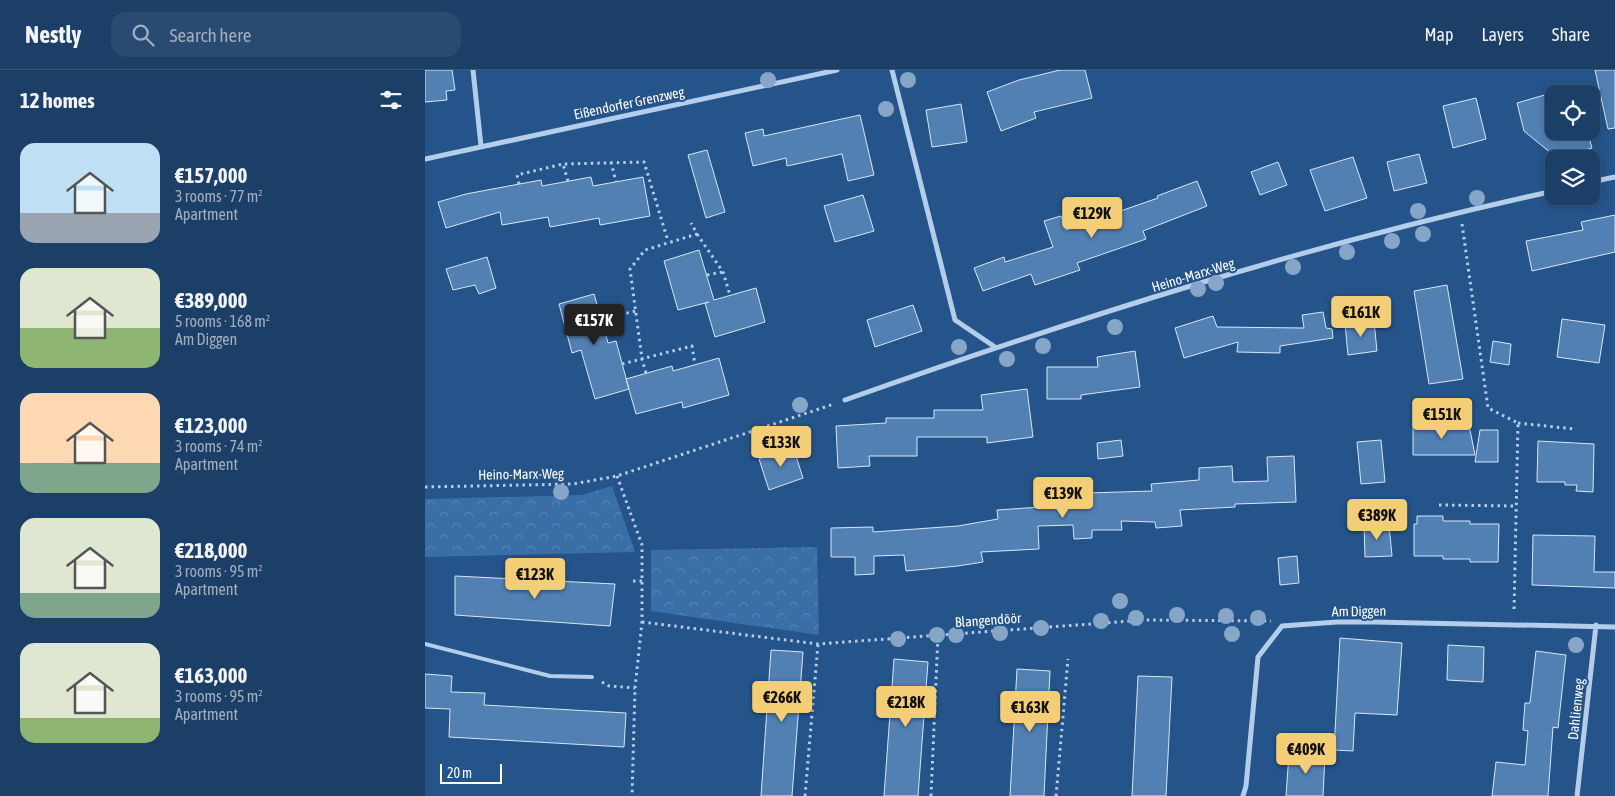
<!DOCTYPE html>
<html lang="en">
<head>
<meta charset="utf-8">
<style>
	body { margin:0; font-family:"Asap Condensed",sans-serif; background:#294a71; color:#f1f3f6; height:100vh; display:flex; flex-direction:column; font-size:19px; white-space:nowrap }
	* { box-sizing:border-box; margin:0 }
	p { font-size:16px; color:#a0afc0 }
	.icon { flex:none; width:28px; height:28px; fill:none; stroke:currentColor; stroke-width:2; stroke-linecap:round; stroke-linejoin:round }
	.map { position:relative; flex:1; overflow:hidden }
	.sheet { display:flex; flex-direction:column; background:#1c3f68; width:425px }
	.sheet>* { flex:none }
	.fabs { position:absolute; left:1120px; top:15px; display:grid; gap:10px }
	.fabs a { display:grid; place-items:center; width:55px; height:55px; border-radius:10px; background:#1c3f68; box-shadow:0 2px 8px #0003,0 0 0 1px #3a587c; font-size:25px }
	.scale { position:absolute; left:15px; bottom:12px; width:62px; box-sizing:border-box; padding-left:5px; border:2px solid #fff; border-top:0; font-size:14px; line-height:18px; white-space:nowrap; color:#fff; -webkit-text-stroke:4px #25548b; paint-order:stroke }
	.price { position:absolute; translate:-50% -42px; padding:0 11px; border-radius:5px; background:#f4cd77; color:#111; font-size:16px; line-height:32px; filter:drop-shadow(0 1px 2px #0008) }
	.price::after { content:''; position:absolute; left:50%; top:30px; width:15px; height:11px; margin-left:-8px; background:inherit; clip-path:polygon(0 0,100% 0,50% 100%) }
	.price.selected { background:#222; color:#fff }
	ul { padding:0; list-style:none }
	li { display:flex; align-items:center; gap:15px; height:125px; padding:0 20px }
	li span { display:grid; place-items:center; flex:none; width:140px; height:100px; border-radius:15px; color:#555 }
	li>.icon { margin-inline-start:auto }
	span .icon { width:60px; height:60px; fill:#fffc; stroke-width:1 }
	li b { font-size:21px }
	h2 { display:flex; justify-content:space-between; align-items:center; height:60px; padding:0 20px; font-size:21px }
	header { display:flex; align-items:center; gap:30px; box-sizing:border-box; height:70px; padding:0 25px; background:#1c3f68; border-bottom:1px solid #3a587c }
	header strong { font-size:24px }
	nav { display:flex; gap:28px; margin-inline-start:auto; font-size:18px }
	.search { width:350px; height:45px; background:#294a71; display:flex; align-items:center; gap:12px; box-sizing:border-box; padding:0 18px; border-radius:15px; color:#a0afc0; font-size:19px }
	main { display:flex; flex:1; min-height:0 }
	.map>svg:first-child { display:block }
	.forest { fill:url(#forest-crowns) }
	.building { fill:#5280b3; stroke:#d7e7f8 }
	.lines { fill:none; stroke-linecap:round; stroke-linejoin:round }
	.path { stroke:#b3cdea; stroke-width:3; stroke-dasharray:2.5 4; stroke-linecap:butt }
	.service { stroke:#b3cdea; stroke-width:4 }
	.minor { stroke:#b3cdea; stroke-width:5 }
	.tree { fill:#87a5c7 }
	.labels { text-anchor:middle; dominant-baseline:central; stroke-width:4; stroke-linejoin:round; paint-order:stroke }
	.street-label { font-size:14px; fill:#fff; stroke:#25548b }
</style>
</head>
<body>
<header>
<strong>Nestly</strong>
<div class="search"><svg class="icon" aria-label="search" viewBox="0 0 24 24"><circle cx="10" cy="10" r="6"/><path d="M15 15l6 6"/></svg>Search here</div>
<nav><a>Map</a><a>Layers</a><a>Share</a></nav>
</header>
<main>
<section class="sheet">
<h2>12 homes<svg class="icon" aria-label="filters" viewBox="0 0 24 24"><path d="M4 7h16M4 17h16"/><circle cx="9" cy="7" r="2"/><circle cx="15" cy="17" r="2"/></svg></h2>
<ul>
<li><span style="background:linear-gradient(#bfe0f5 70%,#9aa5b1 0)"><svg class="icon" aria-label="home" viewBox="0 0 24 24"><path d="M3 11l9-7 9 7M6 9v11h12V9"/></svg></span><div><b>€157,000</b><p>3 rooms · 77 m²</p><p>Apartment</p></div></li>
<li><span style="background:linear-gradient(#dfe7d0 60%,#8fb573 0)"><svg class="icon" aria-label="home" viewBox="0 0 24 24"><path d="M3 11l9-7 9 7M6 9v11h12V9"/></svg></span><div><b>€389,000</b><p>5 rooms · 168 m²</p><p>Am Diggen</p></div></li>
<li><span style="background:linear-gradient(#ffd9b3 70%,#7fa58c 0)"><svg class="icon" aria-label="home" viewBox="0 0 24 24"><path d="M3 11l9-7 9 7M6 9v11h12V9"/></svg></span><div><b>€123,000</b><p>3 rooms · 74 m²</p><p>Apartment</p></div></li>
<li><span style="background:linear-gradient(#dfe7d0 75%,#7fa58c 0)"><svg class="icon" aria-label="home" viewBox="0 0 24 24"><path d="M3 11l9-7 9 7M6 9v11h12V9"/></svg></span><div><b>€218,000</b><p>3 rooms · 95 m²</p><p>Apartment</p></div></li>
<li><span style="background:linear-gradient(#dfe7d0 75%,#8fb573 0)"><svg class="icon" aria-label="home" viewBox="0 0 24 24"><path d="M3 11l9-7 9 7M6 9v11h12V9"/></svg></span><div><b>€163,000</b><p>3 rooms · 95 m²</p><p>Apartment</p></div></li>
</ul>
</section>
<div class="map">
<svg width="1190" height="726" viewBox="0 0 1190 726">
	<defs>
		<pattern id="forest-crowns" width="20" height="18" patternUnits="userSpaceOnUse" patternTransform="scale(1.25)"><rect width="20" height="18" fill="#3a6ea7"/><path d="M2 6a3 3 0 1 1 6 0M12 15a3 3 0 1 1 6 0" fill="none" stroke="#5884b4"/></pattern>
	</defs>
	<rect width="100%" height="100%" fill="#25548b"/>
	<!-- forest -->
	<path class="forest" d="M187,416l23,66 -210,5v-58l157,-4z
		M392,477l2,88 -168,-24v-61z"/>
	<!-- building -->
	<path class="building" d="M0,0h27l3,20 -9,1 1,9 -22,2z
		M635,0h25l7,28 -58,14 2,6 -35,13 -14,-39 32,-12z
		M1170,0h20v58l-7,1z
		M1123,24l6,17v20h33l5,17 -35,10 -33,-27 -7,-28z
		M1051,28l10,41 -33,9 -10,-42z
		M536,34l6,38 -35,5 -6,-37z
		M435,45l14,60 -26,6 -6,-27 -55,12 -1,-8 -33,8 -8,-33 18,-4 1,7z
		M282,80l18,62 -19,6 -18,-63z
		M994,84l8,29 -33,8 -7,-29z
		M928,87l14,41 -42,13 -15,-41z
		M853,92l9,23 -27,10 -9,-23z
		M166,107l2,9 50,-9 7,39 -50,9 -1,-7 -49,9 -2,-10 -46,8 -2,-13 -54,16 -8,-26 28,-8 75,-14 1,6z
		M772,111l10,25 -64,25 3,8 -69,24 3,7 -45,15 -4,-11 -48,17 -9,-23 30,-11 1,5 48,-15 -9,-26 17,-5 5,14 92,-32 -1,-2z
		M438,125l11,36 -39,11 -11,-36z
		M1190,145v37l-83,19 -6,-30 57,-11 -2,-8z
		M274,180l15,50 42,-12 9,34 -50,15 -10,-34 4,-1 -31,8 -14,-49z
		M62,187l9,31 -17,6 -4,-9 -22,5 -7,-21z
		M1022,215l16,94 -34,5 -15,-93z
		M169,224l14,49 8,-2 13,48 -34,10 -14,-49 -9,3 -13,-49z
		M488,235l9,26 -47,16 -8,-27z
		M898,242l3,16 6,1 1,9 -53,8v7l-43,-1 1,-10 -54,16 -9,-30 38,-12 4,11 87,1 -2,-13z
		M1137,249l43,6 -6,38 -42,-6z
		M949,251l3,30 -29,4 -3,-31z
		M1068,271l18,3 -2,21 -19,-3z
		M710,281l5,36 -59,8v4h-34v-32h51l-1,-10z
		M294,288l10,37 -46,13 -1,-6 -46,12 -10,-35 46,-13 1,5z
		M602,319l6,48 -46,6v-6h-70v19h-48l1,10 -32,2 -2,-42 50,-3v-5h48v-8h49l-2,-15z
		M988,352l56,3 6,30h-62z
		M1055,360h18v32h-23z
		M696,370l2,16 -25,3 -1,-16z
		M956,370l4,42 -24,2 -4,-42z
		M1113,371l56,3 -1,48 -17,-1 1,-6h-12v-3h-28z
		M368,377l10,31 -34,12 -10,-31z
		M869,386l2,46 -61,2v3l-55,3 2,16 -26,2 -1,-6 -34,-1 1,9h-30v8l-18,1 -1,-14 -35,1 1,23 -58,3 2,10 -25,4 -52,5 -2,-16 -30,1v18l-19,1v-18h-24v-29l42,-1v5l85,-6 40,-7 -1,-9 59,-4 -1,-12 97,-3 -1,-7 48,-4v-12l33,-2 1,16 35,-1 -1,-24z
		M992,446h26v5h27v3h29l-1,38h-28v-3h-27v-3h-29v-32h3z
		M939,455h25l3,31 -27,1z
		M1108,465l62,1 -1,36h21v16l-83,-3z
		M872,486l2,27 -19,2 -2,-27z
		M30,506l160,8 -5,42 -155,-11z
		M915,568l62,5 -5,72 -42,-2 -2,38 -19,-1z
		M1023,575l36,2 -1,35 -36,-2z
		M346,580l32,2 -11,144h-31z
		M1111,581l30,4 -8,73 -5,-1 -5,69h-56l4,-34 29,3 3,-34 -5,-1 2,-27h5z
		M469,589l34,3 -10,134h-34z
		M592,599l33,2 -6,125h-34z
		M0,604l27,2 -1,16 34,1 -1,12 142,8 -2,34 -175,-10 1,-28 -25,-1z
		M713,606l34,1 -6,119h-34z
		M864,683l36,2 -2,41h-37z"/>
	<g class="lines">
		<!-- path -->
		<path class="path" d="M186,92l5,20
			M143,111l-5,-17 81,-2 24,79
			M94,114l-2,-9 46,-11
			M1037,154l26,184 30,15 -4,189
			M272,164l26,38 7,23
			M282,205l16,-3
			M176,249l35,-8
			M197,294l70,-18 3,19
			M221,303l-4,-14 -12,-90 15,-19 52,-16 -6,-11
			M1093,353l56,6
			M192,406l25,69v77l-7,66 -3,108
			M0,417l148,-3 44,-8 217,-72
			M1014,435l76,1
			M208,511h9
			M217,552l176,22 327,-24 126,1
			M177,612l7,4 26,2
			M380,726l13,-152
			M506,726l7,-161
			M631,726l12,-137"/>
		<!-- service -->
		<path class="service" d="M0,574l125,32 42,1"/>
		<!-- minor -->
		<path class="minor" d="M48,0l8,76
			M467,0l63,250 40,27
			M0,89l412,-89
			M1166,112l24,-5
			M420,330c232,-82 468,-157 709,-209
			M818,726l3,-10 12,-129 24,-31 55,-4h36l242,5
			M1152,726l19,-171"/>
	</g>
	<!-- trees -->
	<g class="tree">
		<circle cx="343" cy="10" r="8"/>
		<circle cx="483" cy="10" r="8"/>
		<circle cx="461" cy="39" r="8"/>
		<circle cx="1052" cy="128" r="8"/>
		<circle cx="993" cy="141" r="8"/>
		<circle cx="998" cy="164" r="8"/>
		<circle cx="967" cy="171" r="8"/>
		<circle cx="922" cy="182" r="8"/>
		<circle cx="868" cy="197" r="8"/>
		<circle cx="791" cy="213" r="8"/>
		<circle cx="773" cy="219" r="8"/>
		<circle cx="690" cy="257" r="8"/>
		<circle cx="618" cy="276" r="8"/>
		<circle cx="534" cy="277" r="8"/>
		<circle cx="582" cy="289" r="8"/>
		<circle cx="375" cy="335" r="8"/>
		<circle cx="136" cy="422" r="8"/>
		<circle cx="695" cy="531" r="8"/>
		<circle cx="752" cy="545" r="8"/>
		<circle cx="801" cy="546" r="8"/>
		<circle cx="711" cy="548" r="8"/>
		<circle cx="833" cy="548" r="8"/>
		<circle cx="676" cy="551" r="8"/>
		<circle cx="616" cy="558" r="8"/>
		<circle cx="575" cy="563" r="8"/>
		<circle cx="807" cy="564" r="8"/>
		<circle cx="512" cy="565" r="8"/>
		<circle cx="531" cy="565" r="8"/>
		<circle cx="473" cy="569" r="8"/>
		<circle cx="1151" cy="575" r="8"/>
	</g>
	<g class="labels">
		<!-- street labels -->
		<g class="street-label">
			<text transform="translate(204 33) rotate(-12)">Eißendorfer Grenzweg</text>
			<text transform="translate(768 205) rotate(-17)">Heino-Marx-Weg</text>
			<text transform="translate(96 404) rotate(-1)">Heino-Marx-Weg</text>
			<text transform="translate(934 541) rotate(-1)">Am Diggen</text>
			<text transform="translate(563 550) rotate(-4)">Blangendöör</text>
			<text transform="translate(1151 639) rotate(-84)">Dahlienweg</text>
		</g>
	</g>
</svg>
<div class="fabs">
<a><svg class="icon" aria-label="locate" viewBox="0 0 24 24"><circle cx="12" cy="12" r="6"/><path d="M12 2v4M12 18v4M2 12h4M18 12h4"/></svg></a>
<a><svg class="icon" aria-label="layers" viewBox="0 0 24 24"><path d="M12 4l9 5-9 5-9-5zM3 14l9 5 9-5"/></svg></a>
</div>
<div class="scale">20 m</div>
<b class="price" style="left:667px;top:169px">€129K</b>
<b class="price" style="left:936px;top:268px">€161K</b>
<b class="price selected" style="left:169px;top:276px">€157K</b>
<b class="price" style="left:1017px;top:370px">€151K</b>
<b class="price" style="left:356px;top:398px">€133K</b>
<b class="price" style="left:638px;top:449px">€139K</b>
<b class="price" style="left:952px;top:471px">€389K</b>
<b class="price" style="left:110px;top:530px">€123K</b>
<b class="price" style="left:357px;top:653px">€266K</b>
<b class="price" style="left:481px;top:658px">€218K</b>
<b class="price" style="left:605px;top:663px">€163K</b>
<b class="price" style="left:881px;top:705px">€409K</b>
</div>
</main>
</body>
</html>
